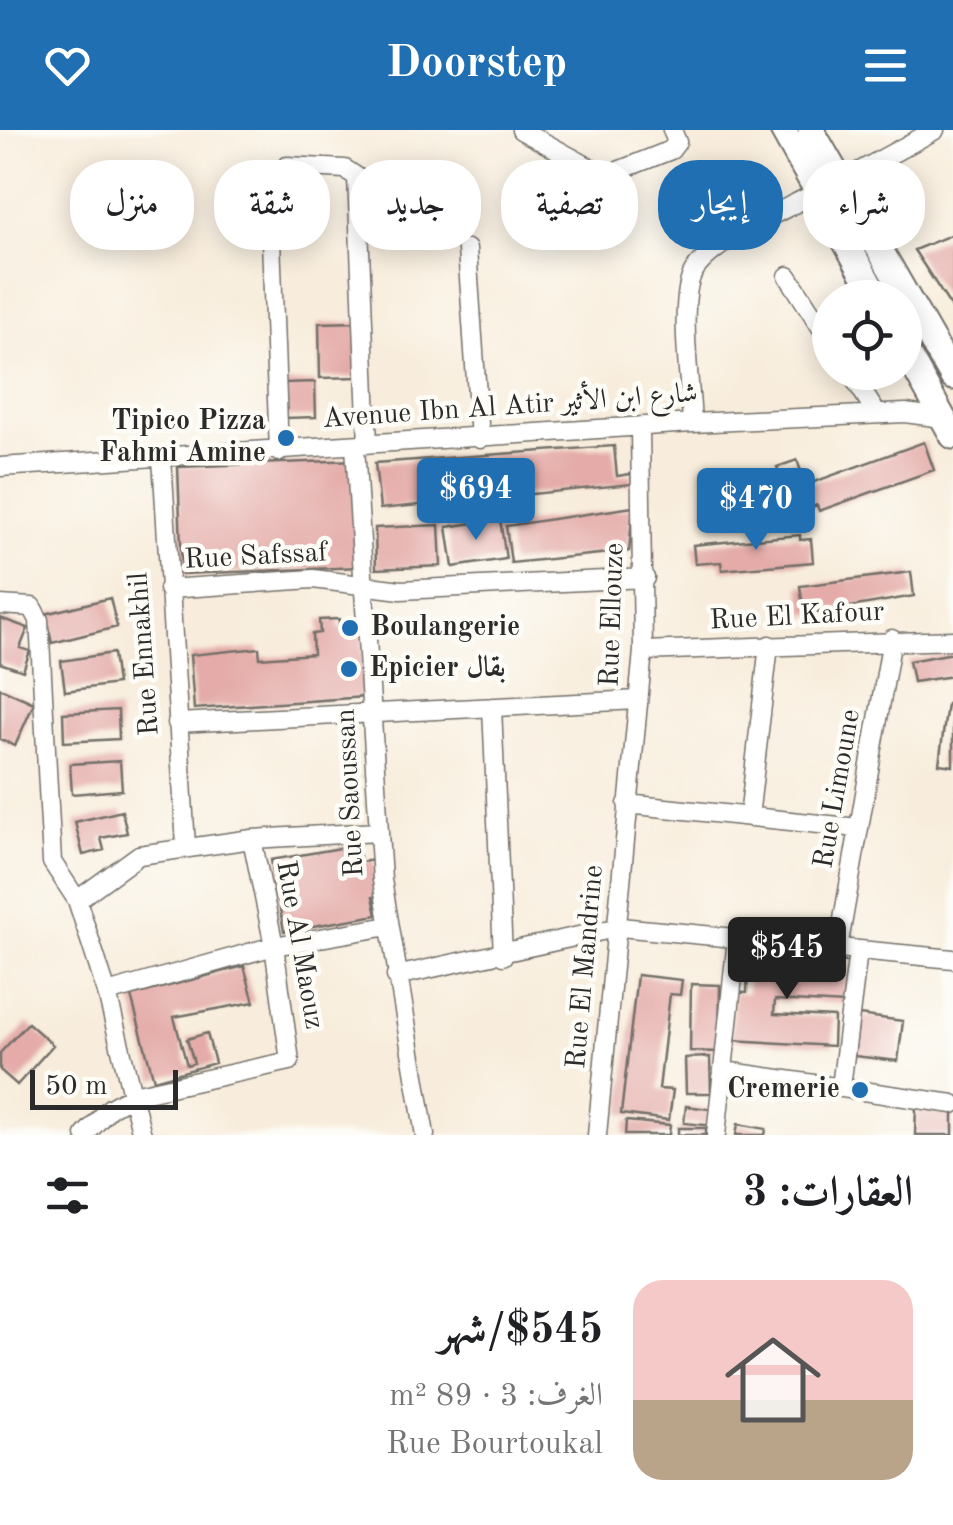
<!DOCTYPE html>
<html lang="ar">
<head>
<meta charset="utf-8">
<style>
	body { margin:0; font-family:"Old Standard TT",Amiri,serif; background:#f6f6f6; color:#202124; direction:rtl; height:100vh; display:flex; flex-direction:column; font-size:38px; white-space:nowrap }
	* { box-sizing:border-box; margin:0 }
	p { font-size:32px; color:#757577 }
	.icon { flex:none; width:55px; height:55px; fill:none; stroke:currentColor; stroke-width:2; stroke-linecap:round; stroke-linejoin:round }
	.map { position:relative; height:1005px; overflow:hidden; direction:ltr }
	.sheet { display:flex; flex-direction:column; background:#fff; flex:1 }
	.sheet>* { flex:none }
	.banner { position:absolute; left:30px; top:30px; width:895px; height:90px; direction:rtl; display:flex; gap:20px }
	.buttons { position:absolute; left:812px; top:150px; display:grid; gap:20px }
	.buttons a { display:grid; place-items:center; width:110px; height:110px; border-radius:50%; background:#fff; box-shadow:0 5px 25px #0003; font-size:50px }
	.scale { position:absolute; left:30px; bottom:25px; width:148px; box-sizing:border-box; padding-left:10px; border:5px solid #2b2b2b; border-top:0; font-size:28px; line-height:35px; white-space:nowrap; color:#2b2b2b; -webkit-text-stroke:8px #fdfcf7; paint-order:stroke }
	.price { position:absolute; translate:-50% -85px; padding:0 22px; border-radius:10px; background:#1f6fb2; color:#fff; font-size:32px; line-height:65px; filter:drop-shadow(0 2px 5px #0008) }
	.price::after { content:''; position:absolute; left:50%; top:60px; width:30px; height:22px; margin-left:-15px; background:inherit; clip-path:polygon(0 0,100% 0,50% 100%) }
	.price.on { background:#222; color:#fff }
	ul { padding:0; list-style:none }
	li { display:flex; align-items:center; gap:30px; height:250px; padding:0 40px }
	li+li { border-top:2px solid #e0e0e0 }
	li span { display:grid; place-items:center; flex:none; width:280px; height:200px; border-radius:30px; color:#555 }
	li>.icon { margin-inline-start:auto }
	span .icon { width:120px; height:120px; fill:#fffc; stroke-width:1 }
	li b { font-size:42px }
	h2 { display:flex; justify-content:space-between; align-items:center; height:120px; padding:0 40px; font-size:42px }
	.tag { padding:0 35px; border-radius:40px; background:#fff; box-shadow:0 5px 25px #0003; font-size:35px; line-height:90px }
	.tag.on { background:#1f6fb2; color:#fff }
	header { display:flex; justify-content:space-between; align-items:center; height:130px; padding:0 40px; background:#1f6fb2; color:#fff; font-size:45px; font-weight:800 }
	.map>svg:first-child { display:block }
	.building { fill:#e4aba8 }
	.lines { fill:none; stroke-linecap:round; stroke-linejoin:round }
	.street-casing { stroke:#736f69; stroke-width:21 }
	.secondary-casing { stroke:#736f69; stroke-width:29 }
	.street { stroke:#fff; stroke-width:18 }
	.secondary { stroke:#fff; stroke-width:25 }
	.poi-dot { fill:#1f6fb2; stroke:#fdfcf7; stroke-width:4 }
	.labels { text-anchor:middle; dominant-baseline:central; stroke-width:9; stroke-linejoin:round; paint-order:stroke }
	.street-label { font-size:28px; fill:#2b2b2b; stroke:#fdfcf7 }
	.poi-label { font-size:28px; font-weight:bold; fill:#2b2b2b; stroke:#fdfcf7; text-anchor:end }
</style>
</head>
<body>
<header><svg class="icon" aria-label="menu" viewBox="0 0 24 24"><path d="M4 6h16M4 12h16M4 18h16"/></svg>Doorstep<svg class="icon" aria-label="heart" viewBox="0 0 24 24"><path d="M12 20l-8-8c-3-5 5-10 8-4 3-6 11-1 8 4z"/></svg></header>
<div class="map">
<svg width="953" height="1005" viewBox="0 0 953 1005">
	<rect width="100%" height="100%" fill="#fdfcf7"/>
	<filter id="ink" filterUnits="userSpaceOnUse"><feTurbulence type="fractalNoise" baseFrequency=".01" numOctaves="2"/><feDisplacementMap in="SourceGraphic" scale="20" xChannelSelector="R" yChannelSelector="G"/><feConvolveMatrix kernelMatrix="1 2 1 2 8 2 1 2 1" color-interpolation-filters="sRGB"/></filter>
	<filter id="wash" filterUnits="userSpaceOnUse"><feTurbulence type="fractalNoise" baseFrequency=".0048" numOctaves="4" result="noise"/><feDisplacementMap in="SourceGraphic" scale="40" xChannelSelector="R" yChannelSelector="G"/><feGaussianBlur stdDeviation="2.25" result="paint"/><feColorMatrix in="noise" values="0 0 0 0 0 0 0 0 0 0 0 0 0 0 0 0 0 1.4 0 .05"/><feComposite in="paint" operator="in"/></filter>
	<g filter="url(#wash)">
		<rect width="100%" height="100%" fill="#f8eddc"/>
		<g id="blocks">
			<!-- building -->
			<path class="building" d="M953,104v76l-39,-60z
				M358,192l2,55 -40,1 -1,-55z
				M315,252l1,35 -31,1 -1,-35z
				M924,312l10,28 -115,41 -2,-6 -17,6 -6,-16 -6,2 -11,-30 20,-7 9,25z
				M614,316l3,30 14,-2 1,10 -252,25 -5,-46z
				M357,330l4,107 -179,7 -4,-107z
				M767,345l9,23 -58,22 -9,-23z
				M633,377l-4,44 -118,12 -5,-37z
				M500,389l6,40 -53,8 -6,-40z
				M439,395l2,41 -65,3 -1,-41z
				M800,405v5l11,-1 2,23 -91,8 -1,-8 -26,2 -2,-19z
				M911,442l3,24 -110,19 -4,-29z
				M110,468l7,29 -65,16 -7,-29z
				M0,488l28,10 -8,20 10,3 -7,20 -23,-8z
				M339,489v9l23,-2 3,71 -171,12 -4,-54 69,-7 1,10 53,-4 -1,-20 8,-1 -1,-13z
				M113,523l4,31 -52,7 -4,-30z
				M953,523v23l-40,6 -4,-21z
				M0,558l34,15 -19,43 -15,-7z
				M947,574l6,1v61l-14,-2z
				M118,580l1,29 -55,3 -1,-29z
				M120,631l2,29 -50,4 -2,-30z
				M122,681l5,22 -26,5 3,12 -21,5 -8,-33z
				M358,715l3,17 13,-2 6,35 -7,2 4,18 -93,16 -13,-71z
				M749,819l32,2 -2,23 35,2 1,-16 33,2 -3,42 -70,-4 -1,14 60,3 -1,29 -102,-6 3,-48 13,1z
				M244,836l10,36 -80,15 13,48 7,-2 -7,-24 20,-6 8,30 -61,17 -23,-84z
				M637,845l45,5 -2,15 -10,-1 -11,95 14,1 -4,30 -48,-6z
				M691,854l29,1 -1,67 -29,-1z
				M859,885l44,6 -5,40 -44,-5z
				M28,893l25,22 -36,40 -17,-15v-17z
				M710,927l1,36h-25l-1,-35z
				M686,976l31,4 -2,16 -31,-3z
				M916,977l37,2v26h-38z
				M626,991l44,4 -1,10h-44z
				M738,994l28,5 -1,6h-29z
				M678,998h28v7h-28z"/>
		</g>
	</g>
	<g filter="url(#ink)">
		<use href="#blocks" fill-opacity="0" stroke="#736f69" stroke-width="2.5"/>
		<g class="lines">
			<!-- street casing -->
			<g class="street-casing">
				<path id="street" d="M521,0l84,46 66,-26 6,-8 -5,-12
					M840,52l95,-52
					M467,119l13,190
					M788,146l42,65
					M850,242l27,42
					M692,293c-1,-34 -15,-125 2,-152 20,-31 91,-61 123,-79
					M355,316l27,434 43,255
					M279,322l-10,-266 18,-20 58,3 12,8 11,267
					M162,328l24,388
					M0,337l692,-44 213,-10 38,5
					M168,459l145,-10 88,11 244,-12
					M0,475l32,2 7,13 13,242 25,38 30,93 35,142
					M643,521l310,-11
					M492,577l11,249
					M177,593l461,-23
					M627,674l231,24
					M749,687l20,-172
					M77,770l62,-45 113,-16 126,-7
					M838,818l54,-309
					M396,846l224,-49 333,32
					M107,863l167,-47 115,-20
					M724,941l229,33
					M841,957l17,-136
					M85,1005l25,-27 23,-13 157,-34 -16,-115 -22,-107
					M597,1005l46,-484 -3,-224
					M716,1005l21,-196"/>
			</g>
			<!-- secondary casing -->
			<g class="secondary-casing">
				<path id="secondary" d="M783,0l94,168
					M811,0l142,247
					M905,220l48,86"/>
			</g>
			<!-- street -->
			<use href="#street" class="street"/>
			<!-- secondary -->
			<use href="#secondary" class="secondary"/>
		</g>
	</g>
	<!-- markers -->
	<g class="poi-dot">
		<circle cx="286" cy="308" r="10"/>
		<circle cx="350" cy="498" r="10"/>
		<circle cx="349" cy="539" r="10"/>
		<circle cx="860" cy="960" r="10"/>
	</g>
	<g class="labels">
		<!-- street labels -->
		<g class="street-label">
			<text transform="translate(510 277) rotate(-4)">Avenue Ibn Al Atir شارع ابن الأثير</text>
			<text transform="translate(256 427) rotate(-3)">Rue Safssaf</text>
			<text transform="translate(613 485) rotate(-88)">Rue Ellouze</text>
			<text transform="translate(797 487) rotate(-3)">Rue El Kafour</text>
			<text transform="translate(145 524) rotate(-94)">Rue Ennakhil</text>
			<text transform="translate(838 659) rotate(-80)">Rue Limoune</text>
			<text transform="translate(351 663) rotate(-93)">Rue Saoussan</text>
			<text transform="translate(299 815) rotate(80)">Rue Al Maouz</text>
			<text transform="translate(586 837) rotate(-85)">Rue El Mandrine</text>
		</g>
		<!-- poi labels -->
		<g class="poi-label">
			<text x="266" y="292">Tipico Pizza<tspan x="266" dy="32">Fahmi Amine</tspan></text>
			<text x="370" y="498" text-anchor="start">Boulangerie</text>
			<text x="369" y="539" text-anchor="start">Epicier بقال</text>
			<text x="840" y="960">Cremerie</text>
		</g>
	</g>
</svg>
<div class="buttons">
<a><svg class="icon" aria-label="locate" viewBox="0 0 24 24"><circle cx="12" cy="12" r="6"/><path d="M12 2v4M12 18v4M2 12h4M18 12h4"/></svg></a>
</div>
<div class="scale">50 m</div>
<b class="price" style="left:476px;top:413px">$694</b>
<b class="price" style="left:756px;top:423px">$470</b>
<b class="price on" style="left:787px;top:872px">$545</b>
<div class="banner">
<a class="tag">شراء</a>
<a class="tag on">إيجار</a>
<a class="tag">تصفية</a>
<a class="tag">جديد</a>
<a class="tag">شقة</a>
<a class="tag">منزل</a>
</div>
</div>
<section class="sheet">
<h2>العقارات: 3<svg class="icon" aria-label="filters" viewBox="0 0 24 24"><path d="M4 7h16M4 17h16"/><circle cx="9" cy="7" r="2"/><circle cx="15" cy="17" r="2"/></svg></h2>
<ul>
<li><span style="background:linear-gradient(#f6c9c9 60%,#b9a48a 0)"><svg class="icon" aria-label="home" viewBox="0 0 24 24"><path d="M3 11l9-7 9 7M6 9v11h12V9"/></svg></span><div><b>$545/شهر</b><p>الغرف: 3 · 89 m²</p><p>Rue Bourtoukal</p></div></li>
</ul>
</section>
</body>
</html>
